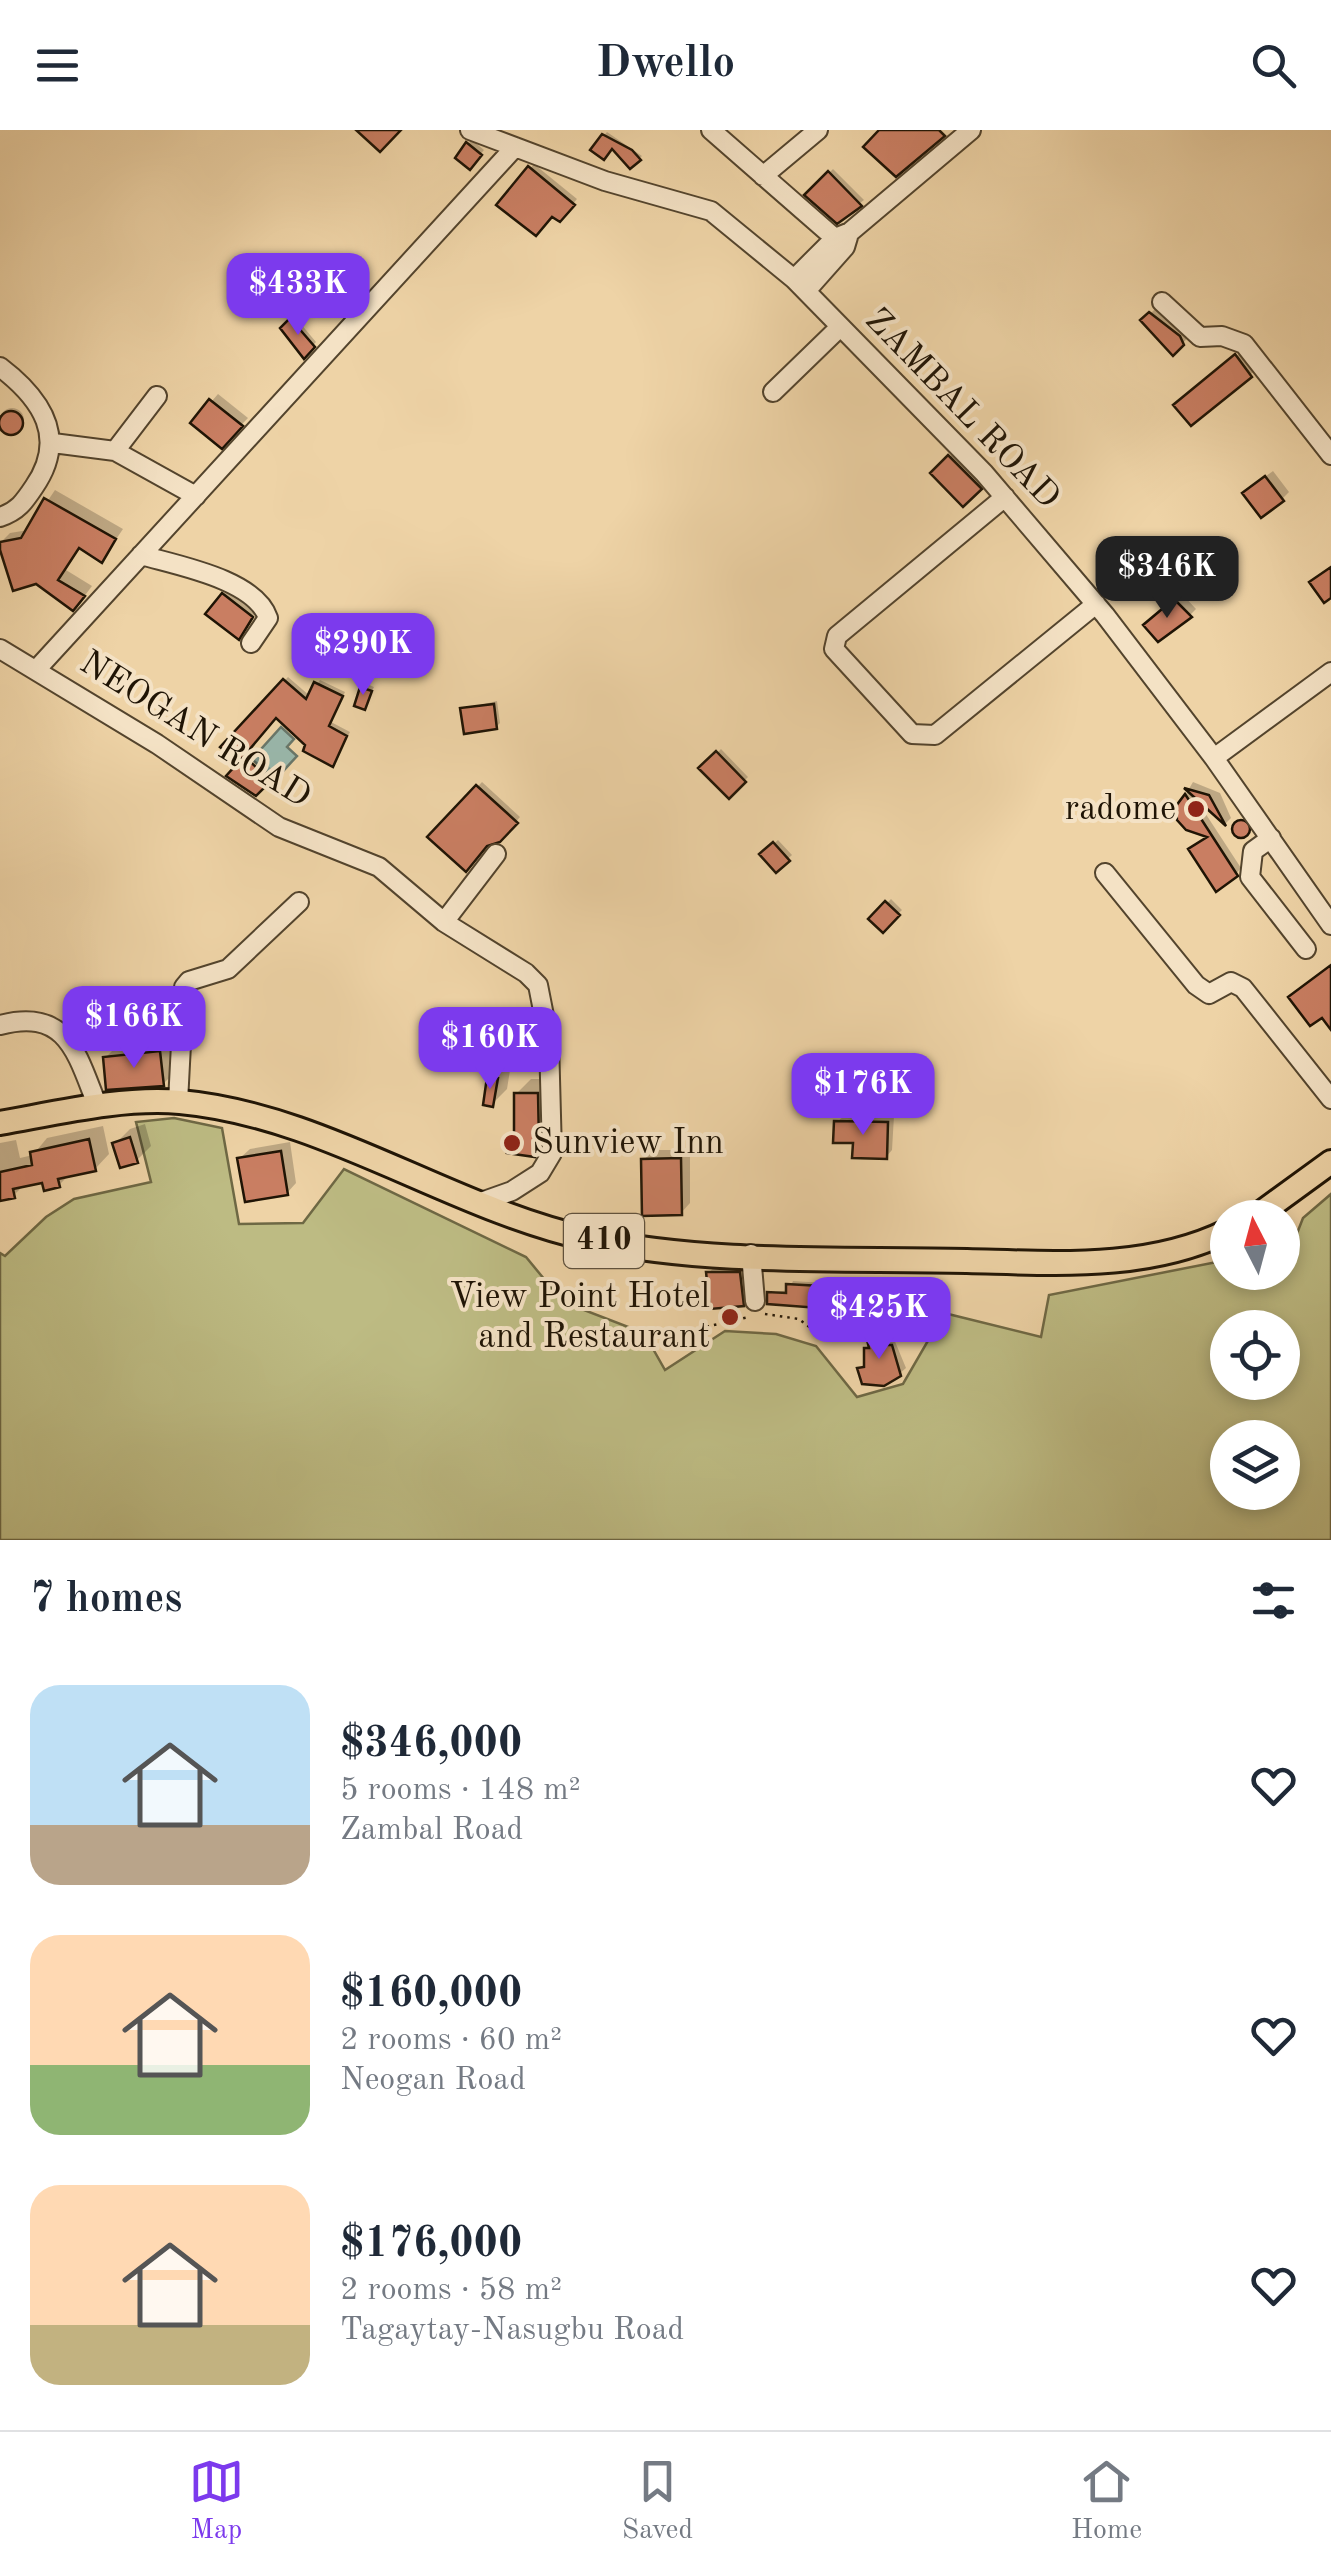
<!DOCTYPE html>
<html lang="en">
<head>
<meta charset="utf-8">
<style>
	body { margin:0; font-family:"Old Standard TT",serif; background:#f2f2f3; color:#1f2937; height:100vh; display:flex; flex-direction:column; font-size:38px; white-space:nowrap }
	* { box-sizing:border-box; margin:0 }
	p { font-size:32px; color:#747a83 }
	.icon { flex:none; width:55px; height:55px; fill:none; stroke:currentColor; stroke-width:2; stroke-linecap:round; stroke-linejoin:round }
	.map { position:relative; height:1410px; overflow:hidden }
	.sheet { display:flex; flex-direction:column; background:#fff; flex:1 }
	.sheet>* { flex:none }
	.needle { width:65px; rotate:354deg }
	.fabs { position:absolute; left:1210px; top:1070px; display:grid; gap:20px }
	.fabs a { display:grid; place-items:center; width:90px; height:90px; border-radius:50%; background:#fff; box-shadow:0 5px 15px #0003; font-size:50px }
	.price { position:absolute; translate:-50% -85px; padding:0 22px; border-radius:20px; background:#7c3aed; color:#fff; font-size:32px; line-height:65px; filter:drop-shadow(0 2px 5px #0008) }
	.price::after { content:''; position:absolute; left:50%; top:60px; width:30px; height:22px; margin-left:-15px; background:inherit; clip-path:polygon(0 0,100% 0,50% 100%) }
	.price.active { background:#222; color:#fff }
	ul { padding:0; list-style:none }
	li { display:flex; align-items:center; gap:30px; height:250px; padding:0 30px }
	li span { display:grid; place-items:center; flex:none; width:280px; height:200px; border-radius:30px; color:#555 }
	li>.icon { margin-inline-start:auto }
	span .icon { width:120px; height:120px; fill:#fffc; stroke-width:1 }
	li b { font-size:42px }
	h2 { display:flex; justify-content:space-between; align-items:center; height:120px; padding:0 30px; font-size:42px }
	header { display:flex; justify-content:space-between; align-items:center; height:130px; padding:0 30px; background:#fff; font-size:45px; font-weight:600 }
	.dock { display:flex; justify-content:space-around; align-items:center; height:140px; border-top:2px solid #e0e1e3; background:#fff; font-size:28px; color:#747a83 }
	.dock a { display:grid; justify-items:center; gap:5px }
	.dock .active { color:#7c3aed }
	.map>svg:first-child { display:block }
	.green { fill:#bdbb83; stroke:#6e6844; stroke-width:2.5; fill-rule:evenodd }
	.water { fill:#99b7ab; stroke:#687669; stroke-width:2.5 }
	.shadow { fill:#0003 }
	.building { fill:#c97e62; stroke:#1f1405; stroke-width:2.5 }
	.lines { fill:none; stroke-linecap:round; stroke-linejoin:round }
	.minor-casing { stroke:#53442d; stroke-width:22 }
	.major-casing { stroke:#1f1405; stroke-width:28 }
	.path { stroke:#1f1405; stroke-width:2.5; stroke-dasharray:2.5 5; stroke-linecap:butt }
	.minor { stroke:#f4e2c5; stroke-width:18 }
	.major { stroke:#eed3a6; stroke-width:22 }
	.poi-dot { fill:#8f2418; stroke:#f4e2c5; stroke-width:4 }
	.labels { text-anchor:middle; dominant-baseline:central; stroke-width:8; stroke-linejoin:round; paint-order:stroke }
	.shield { fill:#f4e2c5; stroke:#5f523f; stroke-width:2.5 }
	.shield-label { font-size:32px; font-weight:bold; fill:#1f1405 }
	.street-label { font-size:35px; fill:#1f1405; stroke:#f4e2c5 }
	.poi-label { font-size:35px; fill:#1f1405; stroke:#f4e2c5; text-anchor:end }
</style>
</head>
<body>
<header><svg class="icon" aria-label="menu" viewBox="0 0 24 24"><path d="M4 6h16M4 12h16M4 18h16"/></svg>Dwello<svg class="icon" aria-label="search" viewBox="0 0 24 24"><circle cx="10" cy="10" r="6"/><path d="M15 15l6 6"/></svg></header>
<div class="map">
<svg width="1331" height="1410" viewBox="0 0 1331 1410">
	<rect width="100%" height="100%" fill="#eed3a6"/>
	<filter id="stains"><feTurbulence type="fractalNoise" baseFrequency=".002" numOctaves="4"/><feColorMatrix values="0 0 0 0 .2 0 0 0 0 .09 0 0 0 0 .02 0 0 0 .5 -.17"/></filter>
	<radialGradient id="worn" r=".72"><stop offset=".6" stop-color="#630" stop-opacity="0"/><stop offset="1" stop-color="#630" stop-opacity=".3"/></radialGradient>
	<!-- green -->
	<path class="green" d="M174,988l48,10 17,96 64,-1 41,-54 182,88 37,45 81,31 21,37 60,-39 51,3 40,12 41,51 46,-13 41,-71 97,24 8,-42 178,-35 1,12h54l21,-54 28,-24v346h-1331v-287l5,3 41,-39 28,-18 77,-17 -15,-60zM1228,1198h54v54h-54zM1228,1308h54v54h-54z"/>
	<!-- water -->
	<path class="water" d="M281,597l13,12 -7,8 10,9 -22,24 -23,-21z"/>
	<!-- shadow -->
	<path class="shadow" d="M607,2l35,24 -11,10 -18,-20 -20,3z
		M472,10l12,10 -10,12 -6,-18z
		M534,34l43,35 -17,20 -60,-15z
		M833,39l31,31 -27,20 -29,-26z
		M1157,177l33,29 -17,16 -30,-31z
		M295,187l21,25 -12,13 -21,-27z
		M1241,223l13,18 -4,4 -70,26z
		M218,264l30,24 -26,27 -29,-22z
		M0 290a12 12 0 1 1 24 0a12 12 0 1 1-24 0Z
		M954,323l30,31 -20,20 -31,-31z
		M1273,341l16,21 -7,7 -30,-13z
		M55,360l68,39 -21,31 -21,-14 -15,24 26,16 -9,12 -83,-55 10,-10 18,-3z
		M227,461l29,21 -13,21 -19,-38z
		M1182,464l14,15 -6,6 -37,3z
		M288,547l22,19 10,-16 25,12 -14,30 19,10 -17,32 -57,-49 -52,31z
		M367,554l7,3 -10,20 -1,-19z
		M497,571l3,22 -4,4 -33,-18z
		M721,619l27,28 -19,19 -27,-28z
		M252,621l24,22 -20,20 -26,-18z
		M482,652l38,35 -21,23 -68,-3z
		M1193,652l27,11 11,25 -5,5 -30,-24 45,69 -5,6 -26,-38 -32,-29z
		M1246,686l7,11 -12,8 -6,-10z
		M778,710l14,15 -16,15 -14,-16z
		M891,769l11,11 -20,19 -10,-10z
		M169,913l4,31 -10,10 -58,-26 10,-10z
		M504,933l7,1 -4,25 -15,15 -2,-26z
		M531,949h21l-3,61 -15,15 -18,-61z
		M844,986h50l-2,34 -6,7 -31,-16 -18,-19z
		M145,994l6,22 -14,14 -22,-16 15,-15z
		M103,996l6,28 -14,15 -25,5 -11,11 -15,-5 -19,4 -12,12 -13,3v-56l16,-3 4,18 13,-3 14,-17z
		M290,1012l6,41 -9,10 -47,-35 10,-9z
		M653,1020h37v53l-9,10 -37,-53z
		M716,1136h31l3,31 -7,7 -35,-31z
		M793,1151l31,2 -2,19 -4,4 -49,-13 20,-3z
		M889,1197l17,41 -7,6 -40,-5 7,-7 3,-25z"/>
	<!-- building -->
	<path class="building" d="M356,0h45l-21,22z
		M879,0h60l6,6 -49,41 -33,-30z
		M602,4l30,16 9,10 -11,9 -18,-20 -8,11 -14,-10z
		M466,12l16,13 -12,15 -15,-12z
		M528,36l47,39 -15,17 -8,-5 -16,19 -40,-31z
		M828,41l34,35 -25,18 -33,-29z
		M1149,182l31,24 4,9 -11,11 -33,-36z
		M290,188l25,29 -11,12 -24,-31z
		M1235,224l17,23 -61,49 -18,-21z
		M209,269l34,27 -21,23 -32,-26z
		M-1 293a12 12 0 1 1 24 0a12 12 0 1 1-24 0Z
		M948,325l34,34 -19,18 -33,-34z
		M1265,346l19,25 -23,17 -19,-25z
		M44,368l72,41 -14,24 -23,-15 -21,32 27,16 -12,15 -37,-27 -23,7 -13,-41v-8l21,-4z
		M1331,437v31l-7,5 -15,-21z
		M222,463l31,24 -14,23 -34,-26z
		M1174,469l18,18 -34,25 -15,-17z
		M283,549l23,20 8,-17 29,14 -14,30 18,10 -14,31 -30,-16 2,-6 -29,-27 -37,44 -19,-15z
		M360,557l12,4 -7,19 -11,-4z
		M494,574l3,25 -33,5 -4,-26z
		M716,621l30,31 -17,17 -31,-31z
		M244,626l27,25 -15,15 -30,-20z
		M476,655l42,38 -18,19 -13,4 -21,26 -39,-35z
		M1184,658l25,7 17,31z
		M1185,664l53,82 -22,16 -28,-43 19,-12 -21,-7 -9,-10 -1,-14z
		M1232 699a9 9 0 1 1 18 0a9 9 0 1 1-18 0Z
		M773,712l17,19 -14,12 -17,-19z
		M885,771l15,14 -17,18 -15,-14z
		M1331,835v65l-9,-12 -12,8 -22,-29z
		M160,921l4,35 -58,4 -3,-33z
		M487,947l11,1 -5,29 -10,-2z
		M514,963h24l1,50 -4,14 -28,-4 7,-21z
		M834,991l54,1 -1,37 -35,-1 1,-15h-20z
		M130,1007l8,26 -18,5 -8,-25z
		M89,1009l7,32 -38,8 2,8 -16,4 -2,-8 -29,6 2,9 -15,3v-29l32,-7 -2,-13z
		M281,1021l7,44 -43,7 -8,-44z
		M681,1028l1,57 -40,1 -1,-57z
		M706,1142h34l4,34 -34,3z
		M786,1154l35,2 -2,22 -52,-4v-12l19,1z
		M882,1201l5,14h5l9,31 -17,10 -22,-2 -5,-16 7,-1v-19h5l-3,-12z"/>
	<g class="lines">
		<!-- minor casing -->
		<g class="minor-casing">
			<path id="minor" d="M470,0l135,51 106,30 83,68 190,194 121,142 109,143 117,167
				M711,0l134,117
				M763,46l55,-46
				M794,149l41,-41 15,-6 121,-102
				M806,161l39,-44 3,-10
				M1162,172l38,35 22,-1 22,8 87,111
				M0,237c42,32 68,71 34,120 -10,15 -16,24 -34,30
				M773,262l67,-65
				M53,313l62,8 42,-55
				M115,321l81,45
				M1005,367l-168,139 -3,13 78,85 23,1 161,-131
				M141,425c34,10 114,24 127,63l-17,25
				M0,519l157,95 122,83 100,40 65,55 82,51 12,12 11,56 3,112 -12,20 -28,18 -31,11
				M36,540l479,-523
				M1214,628l117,-86
				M1271,708l-18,13 -3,26 56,72
				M1105,743l91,112 13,9 22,-12 12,6 88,111
				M444,792l52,-68
				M0,895c68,-18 77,30 98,82
				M178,972l6,-115 5,-6 39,-12 71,-67
				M751,1124l4,47"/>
		</g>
		<!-- major casing -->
		<g class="major-casing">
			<path id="major" d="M0,993c57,-10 122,-26 180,-21 144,13 269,106 409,137 122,26 254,19 378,22 86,2 180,10 261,-30
				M1254,1088l77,-56"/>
		</g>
		<!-- path -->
		<path class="path" d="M765,1184l34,5 27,21
			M692,1200l57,-13"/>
		<!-- minor -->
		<use href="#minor" class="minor"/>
		<!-- major -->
		<use href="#major" class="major"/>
	</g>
	<!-- markers -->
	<g class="poi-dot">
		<circle cx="1196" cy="679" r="10"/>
		<circle cx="512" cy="1013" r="10"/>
		<circle cx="730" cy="1187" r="10"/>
	</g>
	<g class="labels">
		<!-- shield labels -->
		<rect class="shield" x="564" y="1084" width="80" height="54" rx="8"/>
		<g class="shield-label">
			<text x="604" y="1111">410</text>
		</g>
		<!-- street labels -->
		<g class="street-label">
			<text transform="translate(962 279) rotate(46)">ZAMBAL ROAD</text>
			<text transform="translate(195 600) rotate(32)">NEOGAN ROAD</text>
		</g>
		<!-- poi labels -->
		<g class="poi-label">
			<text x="1176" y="679">radome</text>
			<text x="532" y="1013" text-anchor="start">Sunview Inn</text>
			<text x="710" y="1167">View Point Hotel<tspan x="710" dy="40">and Restaurant</tspan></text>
		</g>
	</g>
	<rect width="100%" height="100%" filter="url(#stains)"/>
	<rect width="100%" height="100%" fill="url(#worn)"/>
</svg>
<div class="fabs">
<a><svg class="needle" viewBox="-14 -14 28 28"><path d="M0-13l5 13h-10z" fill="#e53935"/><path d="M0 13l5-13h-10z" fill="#747a83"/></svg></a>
<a><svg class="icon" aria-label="locate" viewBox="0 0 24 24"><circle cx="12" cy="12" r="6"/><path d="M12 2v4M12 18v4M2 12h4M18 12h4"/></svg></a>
<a><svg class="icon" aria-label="layers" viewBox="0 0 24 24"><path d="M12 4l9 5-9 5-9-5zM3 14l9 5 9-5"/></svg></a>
</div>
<b class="price" style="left:298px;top:208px">$433K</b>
<b class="price active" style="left:1167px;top:491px">$346K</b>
<b class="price" style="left:363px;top:568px">$290K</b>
<b class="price" style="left:134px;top:941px">$166K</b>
<b class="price" style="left:490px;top:962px">$160K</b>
<b class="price" style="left:863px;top:1008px">$176K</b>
<b class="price" style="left:879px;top:1232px">$425K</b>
</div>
<section class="sheet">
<h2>7 homes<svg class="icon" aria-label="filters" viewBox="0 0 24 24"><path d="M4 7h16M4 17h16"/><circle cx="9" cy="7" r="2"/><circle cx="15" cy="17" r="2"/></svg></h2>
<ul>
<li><span style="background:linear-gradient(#bfe0f5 70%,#b9a48a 0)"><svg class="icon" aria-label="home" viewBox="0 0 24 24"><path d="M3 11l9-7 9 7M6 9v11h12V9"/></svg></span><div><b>$346,000</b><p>5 rooms · 148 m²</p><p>Zambal Road</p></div><svg class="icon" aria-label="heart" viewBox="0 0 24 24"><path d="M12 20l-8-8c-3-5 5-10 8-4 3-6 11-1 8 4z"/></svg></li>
<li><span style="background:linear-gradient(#ffd9b3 65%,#8fb573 0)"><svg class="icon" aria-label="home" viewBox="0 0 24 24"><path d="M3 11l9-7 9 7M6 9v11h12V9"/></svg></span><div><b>$160,000</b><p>2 rooms · 60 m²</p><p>Neogan Road</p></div><svg class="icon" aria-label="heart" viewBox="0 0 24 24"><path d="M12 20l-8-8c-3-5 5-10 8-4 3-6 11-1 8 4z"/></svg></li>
<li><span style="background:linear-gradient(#ffd9b3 70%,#c2b280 0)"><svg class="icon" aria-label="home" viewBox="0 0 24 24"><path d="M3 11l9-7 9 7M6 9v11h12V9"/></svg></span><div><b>$176,000</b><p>2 rooms · 58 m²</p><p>Tagaytay-Nasugbu Road</p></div><svg class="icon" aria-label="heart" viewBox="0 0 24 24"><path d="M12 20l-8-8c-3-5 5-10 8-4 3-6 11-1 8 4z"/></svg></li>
</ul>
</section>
<nav class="dock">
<a class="active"><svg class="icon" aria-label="map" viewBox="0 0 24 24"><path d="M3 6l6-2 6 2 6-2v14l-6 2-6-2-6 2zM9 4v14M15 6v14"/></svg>Map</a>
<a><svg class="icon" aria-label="saved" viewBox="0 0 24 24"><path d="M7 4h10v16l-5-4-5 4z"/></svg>Saved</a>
<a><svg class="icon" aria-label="home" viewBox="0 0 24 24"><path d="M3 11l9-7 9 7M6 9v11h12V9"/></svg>Home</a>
</nav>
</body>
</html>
